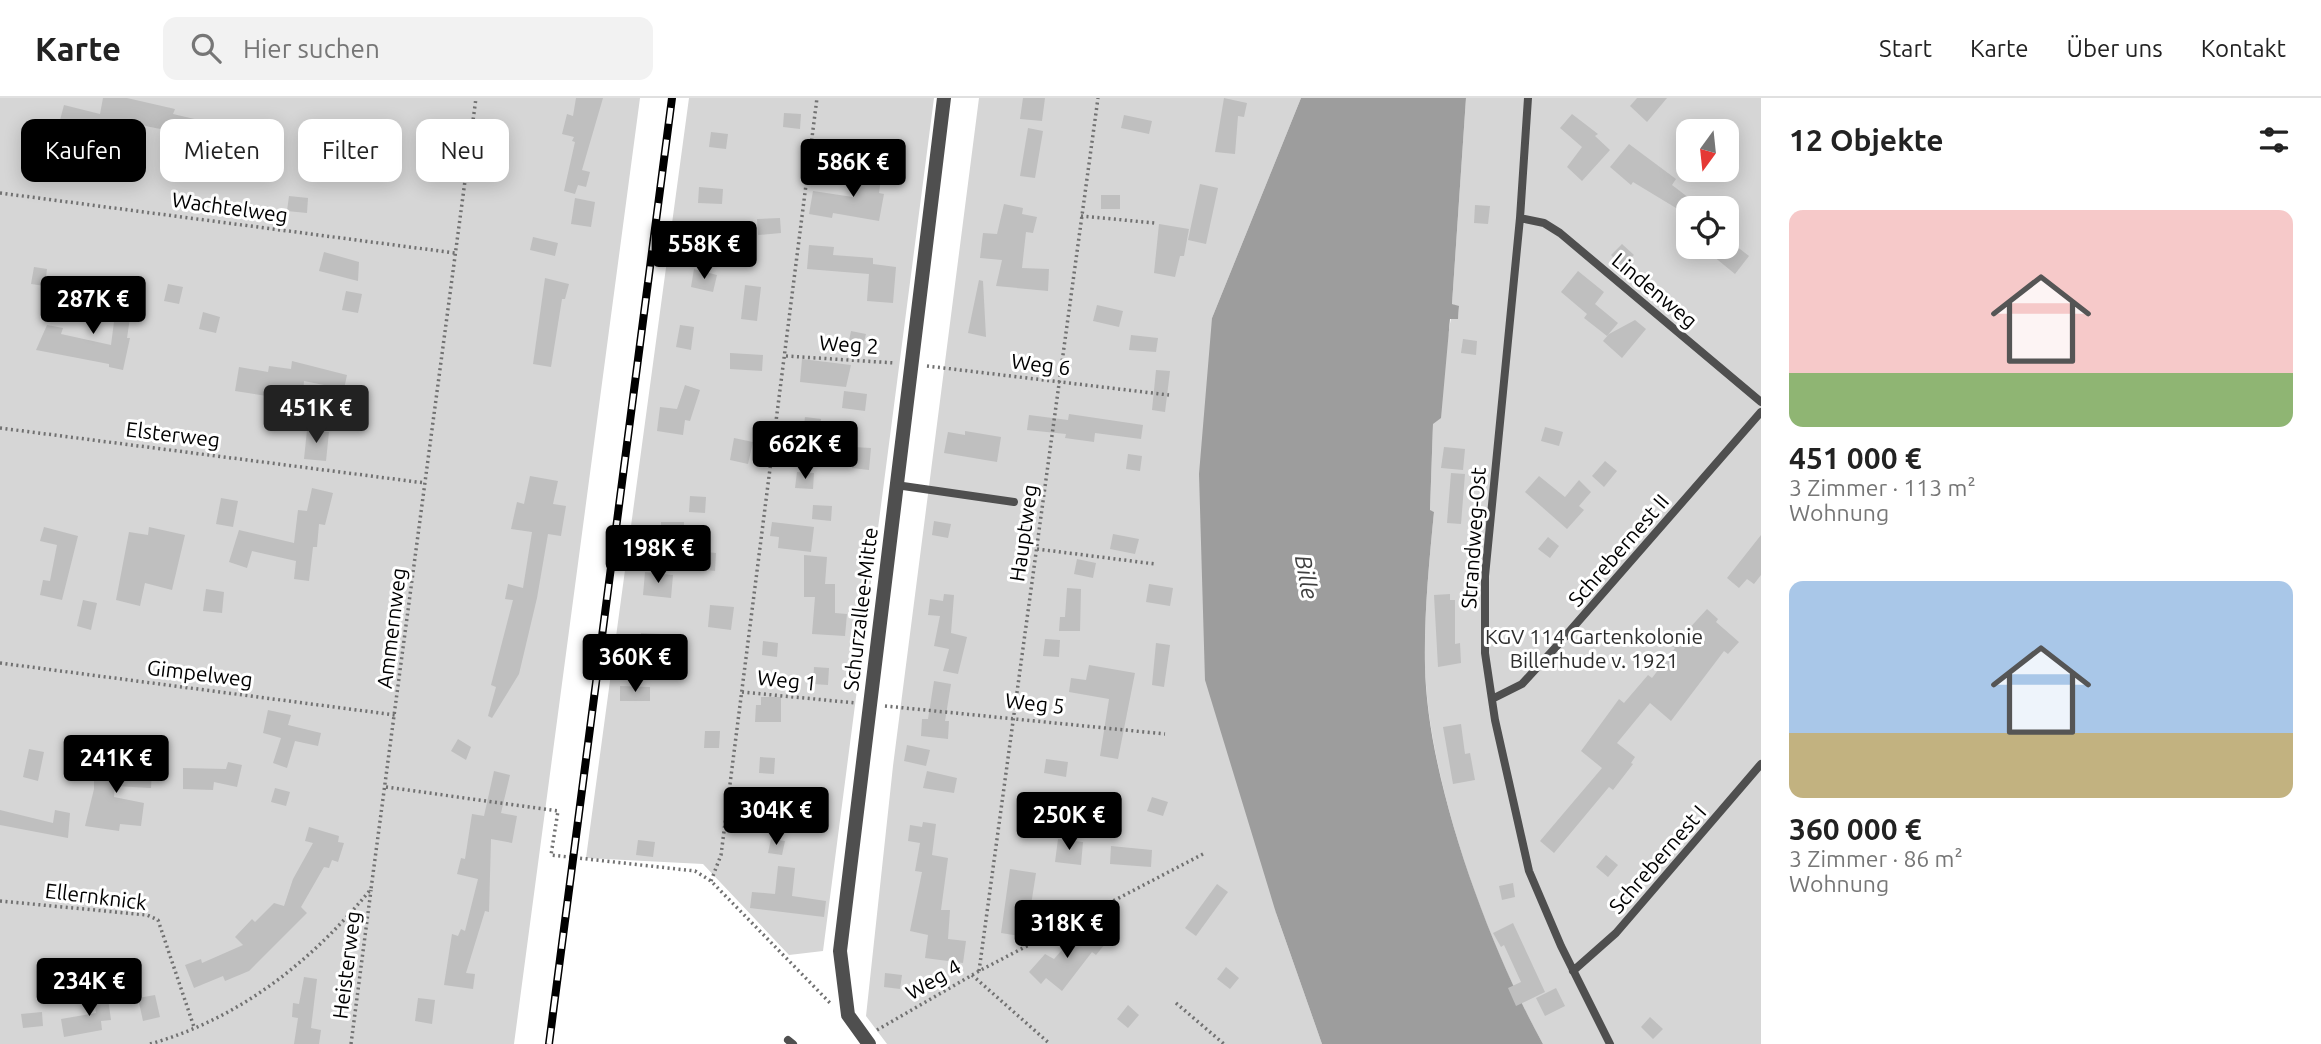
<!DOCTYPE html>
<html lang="de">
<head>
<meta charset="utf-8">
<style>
	body { margin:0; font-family:Ubuntu,sans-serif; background:#f2f2f2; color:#222; height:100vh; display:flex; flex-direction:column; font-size:26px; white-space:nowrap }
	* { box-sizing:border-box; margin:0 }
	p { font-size:23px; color:#767676 }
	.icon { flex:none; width:38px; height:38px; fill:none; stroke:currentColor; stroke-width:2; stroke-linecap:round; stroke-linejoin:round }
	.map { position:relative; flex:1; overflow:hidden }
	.panel { display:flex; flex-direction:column; background:#fff; width:560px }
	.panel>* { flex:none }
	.guide { position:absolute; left:21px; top:21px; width:665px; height:63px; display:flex; gap:14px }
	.needle { width:46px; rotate:195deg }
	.controls { position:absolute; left:1676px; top:21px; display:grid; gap:14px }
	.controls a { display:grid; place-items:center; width:63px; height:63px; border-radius:14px; background:#fff; box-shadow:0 4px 18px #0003; font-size:35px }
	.price { position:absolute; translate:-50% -60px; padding:0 16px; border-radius:7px; background:#000; color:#fff; font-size:23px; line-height:46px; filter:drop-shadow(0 2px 4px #0008) }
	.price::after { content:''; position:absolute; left:50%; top:42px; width:21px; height:16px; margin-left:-10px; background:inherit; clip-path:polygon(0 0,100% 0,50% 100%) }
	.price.current { background:#222; color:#fff }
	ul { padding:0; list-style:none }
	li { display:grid; align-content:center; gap:14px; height:371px; padding:0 28px }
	li span { display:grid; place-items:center; height:217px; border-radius:14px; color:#555 }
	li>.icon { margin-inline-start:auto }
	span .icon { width:126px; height:126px; fill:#fffc; stroke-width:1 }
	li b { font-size:30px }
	h2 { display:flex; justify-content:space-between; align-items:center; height:84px; padding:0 28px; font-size:30px }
	.pill { padding:0 24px; border-radius:14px; background:#fff; box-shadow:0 4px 18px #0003; font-size:24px; line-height:63px }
	.pill.current { background:#000; color:#fff }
	header { display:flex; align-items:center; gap:42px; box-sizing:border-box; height:98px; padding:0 35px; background:#fff; border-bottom:2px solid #e0e0e0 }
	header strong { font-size:33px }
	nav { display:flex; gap:38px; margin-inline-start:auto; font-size:24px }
	.search { width:490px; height:63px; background:#f2f2f2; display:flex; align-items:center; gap:18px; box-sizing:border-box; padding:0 24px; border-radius:14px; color:#767676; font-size:26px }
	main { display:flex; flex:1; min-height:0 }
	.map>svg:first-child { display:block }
	.green { fill:#d6d6d6; fill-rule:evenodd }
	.water { fill:#9d9d9d }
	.building { fill:#bfbfbf }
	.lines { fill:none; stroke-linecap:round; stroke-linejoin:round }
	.path { stroke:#717171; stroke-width:3.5; stroke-dasharray:2 3.5; stroke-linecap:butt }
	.lane { stroke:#4f4f4f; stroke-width:8 }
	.street { stroke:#4f4f4f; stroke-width:14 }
	.rail-casing { stroke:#000; stroke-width:8 }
	.rail { stroke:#fff; stroke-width:5; stroke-dasharray:16; stroke-linecap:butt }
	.labels { text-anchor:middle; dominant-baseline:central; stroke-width:6; stroke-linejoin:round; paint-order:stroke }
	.street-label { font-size:21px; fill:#000; stroke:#fff }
	.park-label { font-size:21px; fill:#2d2d2d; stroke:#fff }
	.water-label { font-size:23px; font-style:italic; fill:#3e3e3e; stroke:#fff }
</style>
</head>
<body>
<header>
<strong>Karte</strong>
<div class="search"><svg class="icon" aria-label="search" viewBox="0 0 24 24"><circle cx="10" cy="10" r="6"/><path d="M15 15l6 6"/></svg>Hier suchen</div>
<nav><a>Start</a><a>Karte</a><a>Über uns</a><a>Kontakt</a></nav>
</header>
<main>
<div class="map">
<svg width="1761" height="946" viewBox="0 0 1761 946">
	<rect width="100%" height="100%" fill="#fff"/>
	<!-- green -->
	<path class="green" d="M0,0h640l-126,946h-514z
		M689,0h245l-111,853 -34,4 -86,-91 -117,-6z
		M979,0h322l-89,220 64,595 46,131h-435l-21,-28 27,-250z
		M1466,0h295v946h-218c-56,-99 -115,-264 -118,-378 -1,-51 4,-103 9,-154l-4,-1 3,-87 18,-106h7l1,-11 -7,-3zM1689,33h38v39h-38zM1689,110h38v39h-38z"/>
	<!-- water -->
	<path class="water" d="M1301,0h165l-14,206 7,2 -1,13h-8l-9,99 -8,6 -3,86 4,2c-5,51 -10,102 -9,154 2,113 63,279 118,378h-221l-46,-131 -71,-233 -6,-206 13,-156z"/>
	<!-- building -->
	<path class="building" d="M103,0h24l48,11 -2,5 30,7 -3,16 -89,-18 -3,13 -48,-12 4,-15 36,9z
		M576,0h27l-21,72 8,2 -4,15 -8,-2 -3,9 -11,-3 11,-49 -3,-1 2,-4 -12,-3 5,-20 6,2z
		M1023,0h22l-3,23 -22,-2z
		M1224,0l23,5 -3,14 -6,-1 -3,38 -20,-2z
		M1637,0h30l-20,24 -17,-16z
		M784,15l17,1 -1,15 -17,-2z
		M1572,16l26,20 -3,2 15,14 -28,31 -15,-14 15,-20 -22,-19z
		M1124,17l28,6 -3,13 -28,-6z
		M1028,30l15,3 -8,47 -15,-2z
		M711,34l17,2 -2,15 -17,-2z
		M370,35l16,4 -7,29 -29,-7 3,-16 14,3z
		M235,38l14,3 -5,24 -14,-3z
		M1629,46l47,35 -4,6 30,23h-26l-43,-26 -2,3 -21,-18z
		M857,70l25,3 -3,22 5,1 -5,27 -46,-8 -1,5 -23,-4 4,-23 40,6z
		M1200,86l18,4 -12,56 -18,-4z
		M699,89l24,2 -1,15 -24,-1z
		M1101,97h19v14h-19z
		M289,98l19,2 -1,15 -20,-2z
		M575,100l20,4 -4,25 -20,-3z
		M1004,106l19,4 -1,6 15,3 -4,16 -7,-1 -4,36 27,1 -1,22 -52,-5 6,-26 -22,-2 3,-25 14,1z
		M1475,107l15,1 -2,18 -14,-1z
		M780,120l1,15 -23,2 -1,-16z
		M1159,126l30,5 -5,27h-4l-5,21 -21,-4z
		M533,139l25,6 -3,13 -25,-6z
		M1727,141l22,17 -14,18 -22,-18 7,-9h7z
		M1622,146l12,11 -12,11 -11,-11z
		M809,147l25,2 -1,8 40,3v6l23,3 -3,36 -26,-2 2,-27 -62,-5z
		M324,154l35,10 -1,19 -39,-10z
		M34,169l13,2 -2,17 -14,-2z
		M694,171l23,6 -4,17 -22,-5z
		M1578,173l26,21 -9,12 23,19 -11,13 -23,-18 3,-4 -26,-22z
		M545,180l24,6 -4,15h-3l-11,68 -18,-3z
		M979,182l4,1 3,56 -18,-4z
		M168,186l15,3 -4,17 -15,-3z
		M745,187l16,2 -4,34 -16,-2z
		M346,193l16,3 -4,19 -16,-3z
		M80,197l52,9 -5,34h3l-7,32 -14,-3v-3l-73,-14 11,-25 16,3 -2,6 50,11 4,-31 -37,-5z
		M1097,207l26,6 -4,16 -26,-6z
		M203,214l17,5 -4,16 -17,-4z
		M1635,222l11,9 -24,29 -19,-17 6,-7z
		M680,227l14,2 -3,23 -15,-3z
		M851,233l15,3 -5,19 -14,-3z
		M1131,237l27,3 -2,14 -27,-2z
		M1463,241l14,2 -1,14 -15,-2z
		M730,255l33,2 -1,16 -32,-2z
		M802,261l49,6 -5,22 -46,-5z
		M292,263l55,14 -3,14 -40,-8 -1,12 -20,-3 -3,8 -45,-7 4,-24 29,5 1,-6 22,3z
		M1156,272l14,1 -5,41 -13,-2z
		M685,287l15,5 -10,31 -5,-1 -2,15 -26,-4 3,-24 17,2z
		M844,293l23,3 -2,17 -23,-3z
		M1069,316l74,11 -2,14 -46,-6 -1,9 -29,-4 1,-4 -39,-4 2,-15 39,5z
		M805,319l16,2 -2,16 -16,-2z
		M1545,329l18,5 -4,14 -18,-5z
		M307,332l22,2 -3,29 -22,-2z
		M965,333l36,6 -4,25 -53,-9 4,-21 17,3z
		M734,340l19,4 -5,22 -18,-4z
		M853,349l18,1 -2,22 -17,-2z
		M1444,349l21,2 -2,21 -22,-2z
		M1128,356l14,2 -2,15 -14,-2z
		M1605,363l12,10 -13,16 -12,-11z
		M797,374l17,1 -1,16 -18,-1z
		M1451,375l14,1 -4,50 -14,-1z
		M530,378l28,5 -5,23 13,2 -5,30 -13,-2 -11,64 -18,76 -27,44 -4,-2 8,-29 -5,-2 22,-85 -8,-1 3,-15 15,4 9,-56 -21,-3 6,-27 7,2z
		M1539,378l26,21 14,-17 12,12 -12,14 5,4 -17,19 -42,-37z
		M312,390l21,5 -8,32 -6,-1 -2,23h-4l-4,34 -15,-2 2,-18 -44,-10 -5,17 -18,-6 10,-32 55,13 4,-33 9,1z
		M690,398l16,1 -1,16 -16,-1z
		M221,400l17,3 -5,26 -17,-3z
		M813,407l19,1 -1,15 -19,-2z
		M934,423l17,3 -3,14 -16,-3z
		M661,424h23v17l-23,-1z
		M772,424l42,5 -3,25 -33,-4 1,-11 -9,-1z
		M44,429l34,9 -16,64 -22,-5 3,-15 7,1 7,-36 -17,-4z
		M149,429l36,8 -13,55 -27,-7 -5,23 -24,-6 13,-68 19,3z
		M1113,436l26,5 -4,15 -25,-5z
		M1761,437v40l-7,9 -7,-5 -8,9 -12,-10z
		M1548,439l11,9 -9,12 -12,-9z
		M697,453l19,2 -1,18 -19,-2z
		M804,457l23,2 -2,27h10v29l12,1 -2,22 -33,-2 3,-37h-11z
		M1077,461l19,4 -3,15 -19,-4z
		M645,474l28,3 -2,23 -28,-3z
		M1149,486l24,4 -3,18 -24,-4z
		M1067,490l14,1 -1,42h-21l1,-14h5z
		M206,491l18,3 -2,21 -19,-2z
		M944,496l10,1 -3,38 16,4 -9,37 -15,-3 6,-22 -15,-3 6,-30 -12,-1 2,-16 13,2z
		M1450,496v6h5v44l5,-1 1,20 -23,4 -4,-72z
		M83,502l14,3 -6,27 -14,-4z
		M710,507l24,2 -3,23 -23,-3z
		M1707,511l11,10 -2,3 23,20 -11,12 -4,-3 -53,70 -21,-18 -33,40 18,14 -4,6 2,1 -20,26 -4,-3 -55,66 -14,-12 62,-73 -21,-17 38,-52 5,4 24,-28 4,3 23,-30 -6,-4 11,-14 5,3z
		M641,535l20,1 -1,17 -20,-2z
		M1045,541l15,1 -1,17 -16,-1z
		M763,543l15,2 -1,14 -15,-2z
		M1156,545l14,2 -6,42 -12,-2z
		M1089,567l46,8 -17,86 -18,-3 9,-57 -40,-7 2,-14 15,2z
		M814,569l15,1 -1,17 -15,-1z
		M934,583l17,3 -6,37h4l-1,18 -27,-3 1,-17h6z
		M620,588l30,1v14h-30z
		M761,599h20v25h-26l1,-17h5z
		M268,612l23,5 -3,10 33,8 -3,13 -23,-5 -8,27 -14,-5 8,-25 -18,-5z
		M1461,626l4,30 5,-1 5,27 -22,4 -10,-57z
		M705,633h15l-1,17h-15z
		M458,641l13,8 -5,13 -15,-9z
		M907,647l23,5 -4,16 -22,-5z
		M29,651l15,3 -6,29 -15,-4z
		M760,659l15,1 -1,16 -15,-1z
		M92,661l60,10 -1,19 -36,-2 -1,11 30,6 -3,23 -21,-2 -1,7 -34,-5 9,-37v-8l-6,-1z
		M1046,661l22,3 -2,15 -22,-4z
		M228,664l14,3 -5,22 -23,-5 -1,8 -30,-1v-21l43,1z
		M494,673l16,4 -9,38 16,3 -5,27 -21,-4 -2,73 -4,-1 -19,62 9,1 -2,15 -29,-4 8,-51 6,2 3,-7 4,2 13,-52 -21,-5 4,-16 4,1 7,-45 12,2z
		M927,673l30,7 -3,15 -31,-5z
		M275,690l15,4 -4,14 -15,-4z
		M1087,695l27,5 -4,16 -26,-5z
		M1152,699l16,5 -5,14 -16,-5z
		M0,712l53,13 2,-13 15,3 -2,25 -68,-13z
		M752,715l13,1 -1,14 -14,-2z
		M923,724l13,2 -4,31 16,3 -7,52h9l-2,29 18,2 -3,22 -38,-5 3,-23 -18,-4 12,-59 -7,-1 5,-28 -12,-2 2,-16 12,2z
		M309,729l30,9 -1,6 6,1 -6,19 -6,-2 -3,8 -5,-1 -23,40 6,6 -58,58 -24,10 -2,-5 -29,12 -9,-23 16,-6 1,4 41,-18 -8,-8 17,-18 3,3 19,-19 10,3 9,-27 20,-36 -8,-2z
		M771,741l14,2 -3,14 -14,-2z
		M1058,741l25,3 -2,23 -26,-3z
		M638,742l17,2 -2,15 -17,-2z
		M1111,748l41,4 -1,17 -41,-3z
		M1606,757l12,10 -10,12 -12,-10z
		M778,768l17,2 -3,28 34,5 -2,16 -74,-9 2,-16 23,2z
		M1010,771l26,4 -10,64 -25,-4z
		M1513,785l2,14 -13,3 -3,-14z
		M1217,786l11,8 -32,44 -11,-8z
		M1513,825l32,69 -29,14 -8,-18 13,-6 -17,-37 -3,2 -8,-14z
		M1083,828l22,18 -9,11 -4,-3 -30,39 -16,-13 -5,6 -12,-12 16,-18 9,5z
		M1226,869l13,11 -9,11 -13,-10z
		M885,875l17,2 -2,14 -16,-2z
		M304,879l13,2 -6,49 10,2 -2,14h-25l4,-26 -6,-1 1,-14 6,1z
		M1556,890l9,18 -20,10 -9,-18z
		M107,893l4,29 -10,1 1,9 -38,7 -3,-18 35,-6 -3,-20z
		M155,897l5,22 -17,4 -5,-23z
		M418,900l17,2 -3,24 -17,-3z
		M1128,907l11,10 -11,13 -11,-9z
		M42,914l1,14 -20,2 -2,-14z
		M1650,919l13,12 -10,10 -12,-12z"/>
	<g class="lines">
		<!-- path -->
		<path class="path" d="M0,95l455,60
			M1081,118l74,7
			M786,258l109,7
			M927,268l242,29
			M0,330l425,55
			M1037,451l118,15
			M0,565l395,52
			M742,594l114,11
			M885,608l280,28
			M386,689l172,24 -7,44 144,16 16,10 121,124
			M711,783l10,-26 96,-757
			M0,803l147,14 11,5 36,107
			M979,873l119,-873
			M972,877l78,69
			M1176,905l48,41
			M877,932l102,-59 226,-118
			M150,946c91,-26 162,-83 221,-155l105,-791
			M351,946l20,-154"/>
		<!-- lane -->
		<path class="lane" d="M1528,0l-8,120 -35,358v77l10,67 34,151 32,75 49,98
			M1520,120l24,5 16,10 201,169
			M896,387l118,17
			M1492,601l30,-15 33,-36 206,-236
			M1573,873l43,-38 145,-169
			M788,942l5,4"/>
		<!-- street -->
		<path class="street" d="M869,946l-21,-29 -8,-64 104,-853"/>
		<!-- rail casing -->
		<g class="rail-casing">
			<path id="rail" d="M549,946l123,-946"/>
		</g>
		<!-- rail -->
		<use href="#rail" class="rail"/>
	</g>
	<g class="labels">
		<!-- street labels -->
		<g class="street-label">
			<text transform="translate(230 109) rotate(8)">Wachtelweg</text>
			<text transform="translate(1655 192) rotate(40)">Lindenweg</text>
			<text transform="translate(849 246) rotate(4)">Weg 2</text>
			<text transform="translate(1041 266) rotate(7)">Weg 6</text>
			<text transform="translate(173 336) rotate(7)">Elsterweg</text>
			<text transform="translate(1023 435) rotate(-82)">Hauptweg</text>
			<text transform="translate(1473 440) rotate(-86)">Strandweg-Ost</text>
			<text transform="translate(1618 452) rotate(-49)">Schrebernest II</text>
			<text transform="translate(860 511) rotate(-83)">Schurzallee-Mitte</text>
			<text transform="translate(391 530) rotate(-83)">Ammernweg</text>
			<text transform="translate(200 575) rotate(7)">Gimpelweg</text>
			<text transform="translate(787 582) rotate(6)">Weg 1</text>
			<text transform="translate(1035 605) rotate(6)">Weg 5</text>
			<text transform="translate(1657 761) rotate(-49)">Schrebernest I</text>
			<text transform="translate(96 798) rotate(7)">Ellernknick</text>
			<text transform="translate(346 867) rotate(-83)">Heisterweg</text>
			<text transform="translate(933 881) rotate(-30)">Weg 4</text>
		</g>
		<!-- park labels -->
		<g class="park-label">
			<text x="1594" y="538">KGV 114 Gartenkolonie<tspan x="1594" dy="24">Billerhude v. 1921</tspan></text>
		</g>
		<!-- water labels -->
		<g class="water-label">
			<text transform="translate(1307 479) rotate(80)">Bille</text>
		</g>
	</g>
</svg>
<div class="controls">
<a><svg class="needle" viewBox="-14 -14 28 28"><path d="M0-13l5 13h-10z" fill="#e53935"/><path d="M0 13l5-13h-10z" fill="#767676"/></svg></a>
<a><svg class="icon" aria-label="locate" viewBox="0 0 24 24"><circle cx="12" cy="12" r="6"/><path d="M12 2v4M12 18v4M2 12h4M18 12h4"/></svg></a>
</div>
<b class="price" style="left:853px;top:101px">586K €</b>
<b class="price" style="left:704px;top:183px">558K €</b>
<b class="price" style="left:93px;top:238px">287K €</b>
<b class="price current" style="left:316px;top:347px">451K €</b>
<b class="price" style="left:805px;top:383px">662K €</b>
<b class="price" style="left:658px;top:487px">198K €</b>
<b class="price" style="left:635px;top:596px">360K €</b>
<b class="price" style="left:116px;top:697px">241K €</b>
<b class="price" style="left:776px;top:749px">304K €</b>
<b class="price" style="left:1069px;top:754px">250K €</b>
<b class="price" style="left:1067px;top:862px">318K €</b>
<b class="price" style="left:89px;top:920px">234K €</b>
<div class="guide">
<a class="pill current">Kaufen</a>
<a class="pill">Mieten</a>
<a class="pill">Filter</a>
<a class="pill">Neu</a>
</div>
</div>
<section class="panel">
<h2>12 Objekte<svg class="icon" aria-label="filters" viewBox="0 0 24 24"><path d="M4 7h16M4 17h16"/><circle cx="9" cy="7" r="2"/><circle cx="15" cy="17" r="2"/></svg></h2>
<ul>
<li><span style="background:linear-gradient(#f6c9c9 75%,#8fb573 0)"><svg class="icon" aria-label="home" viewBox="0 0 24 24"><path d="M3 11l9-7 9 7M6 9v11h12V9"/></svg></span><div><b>451 000 €</b><p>3 Zimmer · 113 m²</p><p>Wohnung</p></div></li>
<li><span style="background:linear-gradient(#a9c7e8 70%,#c2b280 0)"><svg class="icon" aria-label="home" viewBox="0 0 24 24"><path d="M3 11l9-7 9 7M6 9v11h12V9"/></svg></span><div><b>360 000 €</b><p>3 Zimmer · 86 m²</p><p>Wohnung</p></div></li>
</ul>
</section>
</main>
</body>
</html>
